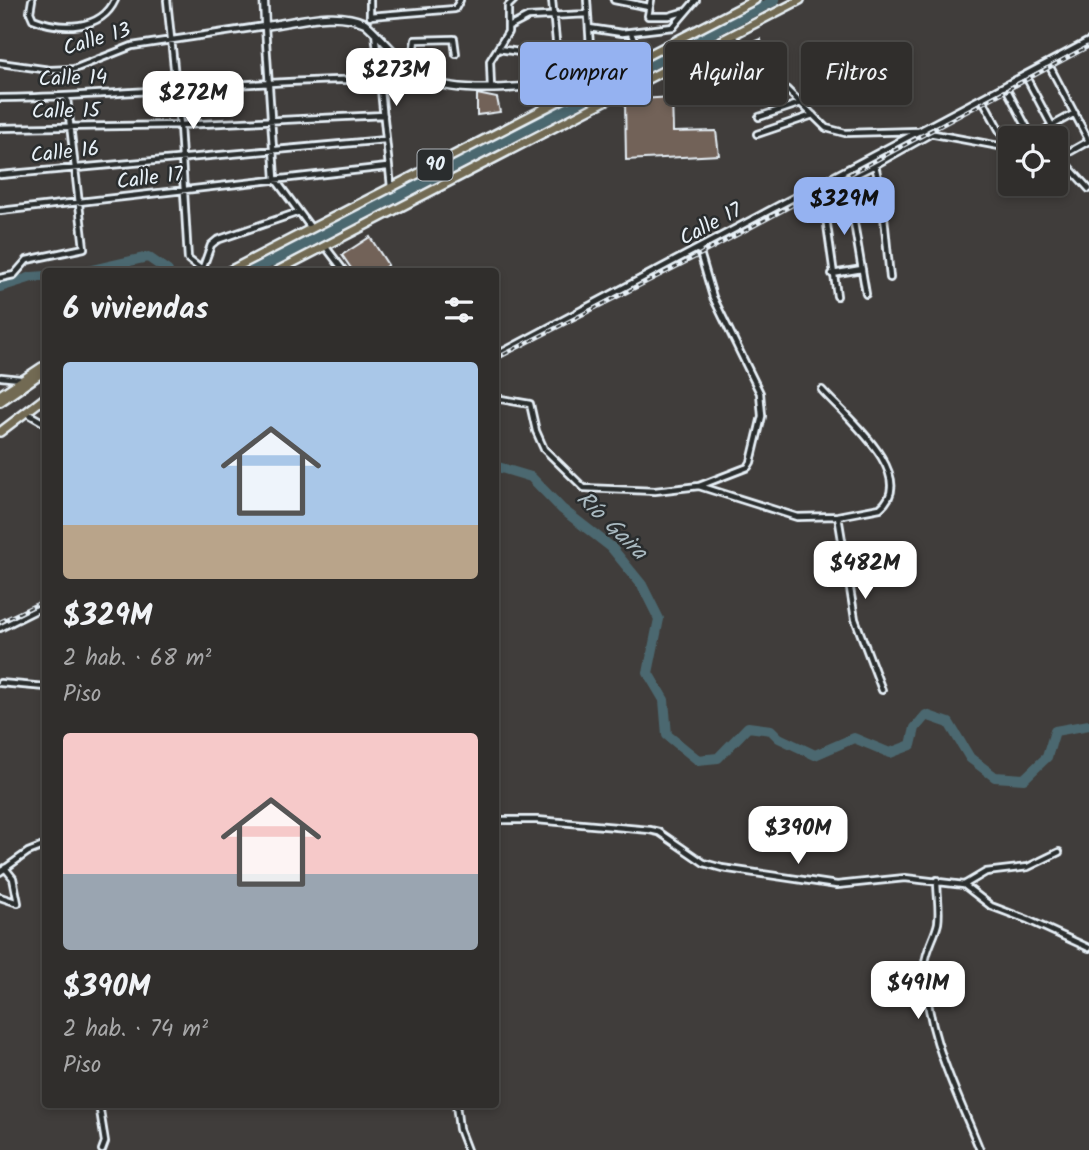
<!DOCTYPE html>
<html lang="es">
<head>
<meta charset="utf-8">
<style>
	body { margin:0; font-family:Kalam,sans-serif; background:#3c3a38; color:#f1f3f6; height:100vh; display:flex; flex-direction:column; font-size:26px; white-space:nowrap }
	* { box-sizing:border-box; margin:0 }
	p { font-size:23px; color:#a8a8a9 }
	.icon { flex:none; width:38px; height:38px; fill:none; stroke:currentColor; stroke-width:2; stroke-linecap:round; stroke-linejoin:round }
	.map { position:relative; flex:1; overflow:hidden }
	.drawer { position:absolute; left:42px; top:268px; width:457px; height:840px; display:flex; flex-direction:column; background:#302e2c; border-radius:7px; box-shadow:0 4px 10px #0003,0 0 0 2px #4b4a48 }
	.drawer>* { flex:none }
	.guide { position:absolute; left:520px; top:42px; width:464px; height:63px; display:flex; gap:14px }
	.controls { position:absolute; left:998px; top:126px; display:grid; gap:14px }
	.controls a { display:grid; place-items:center; width:70px; height:70px; border-radius:7px; background:#302e2c; box-shadow:0 4px 10px #0003,0 0 0 2px #4b4a48; font-size:35px }
	.price { position:absolute; translate:-50% -60px; padding:0 16px; border-radius:14px; background:#fff; color:#222; font-size:23px; line-height:46px; filter:drop-shadow(0 2px 4px #0008) }
	.price::after { content:''; position:absolute; left:50%; top:42px; width:21px; height:16px; margin-left:-10px; background:inherit; clip-path:polygon(0 0,100% 0,50% 100%) }
	.price.current { background:#95b2f1; color:#111 }
	ul { padding:0; list-style:none }
	li { display:grid; align-content:center; gap:14px; height:371px; padding:0 21px }
	li span { display:grid; place-items:center; height:217px; border-radius:7px; color:#555 }
	li>.icon { margin-inline-start:auto }
	span .icon { width:126px; height:126px; fill:#fffc; stroke-width:1 }
	li b { font-size:30px }
	h2 { display:flex; justify-content:space-between; align-items:center; height:84px; padding:0 21px; font-size:30px }
	.tag { padding:0 24px; border-radius:7px; background:#302e2c; box-shadow:0 4px 10px #0003,0 0 0 2px #4b4a48; font-size:24px; line-height:63px }
	.tag.current { background:#95b2f1; color:#111 }
	.map>svg:first-child { display:block }
	.lines { fill:none; stroke-linecap:round; stroke-linejoin:round }
	.river { stroke:#4c686f; stroke-width:10 }
	.building { fill:#726259; stroke:#e8f1f8; stroke-width:2 }
	.minor-casing { stroke:#e8f1f8; stroke-width:10 }
	.secondary-casing { stroke:#e8f1f8; stroke-width:11 }
	.trunk-casing { stroke:#e8f1f8; stroke-width:12 }
	.minor { stroke:#2a2d2e; stroke-width:4.5 }
	.secondary { stroke:#2a2d2e; stroke-width:6 }
	.trunk { stroke:#726b52; stroke-width:7 }
	.rail-casing { stroke:#e8f1f8; stroke-width:4.5 }
	.rail { stroke:#2a2d2e; stroke-width:2; stroke-dasharray:5; stroke-linecap:butt }
	.labels { text-anchor:middle; dominant-baseline:central; stroke-width:5; stroke-linejoin:round; paint-order:stroke }
	.shield { fill:#2a2d2e; stroke:#afb6bb; stroke-width:2 }
	.shield-label { font-size:19px; font-weight:bold; fill:#e8f1f8 }
	.street-label { font-size:21px; fill:#e8f1f8; stroke:#2a2d2e }
	.water-label { font-size:23px; font-style:italic; fill:#aabac1; stroke:#2a2d2e }
</style>
</head>
<body>
<div class="map">
<svg width="1089" height="1150" viewBox="0 0 1089 1150">
	<rect width="100%" height="100%" fill="#403d3b"/>
	<filter id="ink" filterUnits="userSpaceOnUse"><feTurbulence type="fractalNoise" baseFrequency=".0143" numOctaves="2"/><feDisplacementMap in="SourceGraphic" scale="14" xChannelSelector="R" yChannelSelector="G"/><feConvolveMatrix kernelMatrix="1 2 1 2 8 2 1 2 1" color-interpolation-filters="sRGB"/></filter>
	<g filter="url(#ink)">
		<g class="lines">
			<!-- river -->
			<path class="river" d="M87,271l61,-14 20,14
				M253,271l522,-271
				M0,287l32,-10 14,-1
				M495,469l3,-2 33,10 31,32 49,38 31,38 17,34 -11,54 16,27 3,35 31,25 20,-2 30,-31 23,3 8,8 36,17 39,-17 36,15 21,-8 4,-17 11,-13 23,8 21,35 25,19 29,2 23,-22 8,-26 34,-6"/>
		</g>
		<!-- building -->
		<path class="building" d="M760,39l4,7 7,-3 4,12 -8,8 -19,-19z
			M477,94l20,4 3,14 -23,3z
			M672,97l1,35 43,-1 3,24 -93,5 -1,-60z
			M370,237l18,28 -9,6h-26l-11,-16z"/>
		<g class="lines">
			<!-- minor casing -->
			<g class="minor-casing">
				<path id="minor" d="M32,0l-2,12 3,7c27,11 68,12 82,-19
					M167,0l13,125 8,134 14,11 9,-25 6,-5 82,-28
					M552,0l8,82
					M587,0l5,79
					M614,0l35,7
					M651,0l-3,16h21l17,-5
					M370,16l85,-7 5,-9
					M370,17v-17
					M509,27l19,-10 60,-3
					M589,28l33,5 51,-6 23,-27
					M375,32l16,155
					M631,33l10,25
					M732,36l94,92 19,5 73,-2 92,17
					M498,49l29,4 64,-7
					M402,59l12,-11
					M440,61l-17,-5 -9,-8 1,-8 39,-1 2,15
					M0,63l50,7 24,-1 58,-23 133,-20 10,153 36,49
					M1048,63l41,78
					M415,71l8,-15
					M1025,75l42,79
					M1005,86l27,51
					M491,88l-1,-27 18,-29v-26l6,-6
					M0,98c143,-1 286,-24 429,-17
					M982,98l27,50
					M759,117l42,-14
					M0,128l180,-3 204,-10
					M757,134l56,-19
					M1030,138l45,-25
					M1055,159l13,7 21,23
					M1057,159l32,-18
					M875,165l57,-32
					M842,172l5,9 19,113
					M0,175l385,-35
					M0,211l387,-44
					M325,246l19,25
					M699,249l14,48 47,96 2,23 -11,46 -3,5 -49,19
					M832,274l30,-5
					M0,278l14,-3 13,-15 57,-12 -17,-150
					M837,296l-14,-100 12,-11 40,-20 7,31 8,82
					M495,356l594,-315
					M1,377l19,2
					M495,398l35,6 6,27 8,18 40,39 71,3 44,-5 98,31 41,-1 42,-8c40,-32 -38,-95 -58,-118
					M25,412l21,12
					M838,516l17,103 27,71
					M0,628l46,-23
					M0,683l46,4
					M495,820h42l113,10 9,2 45,31 18,5 115,17 68,-7 59,7 27,21 37,14 61,28
					M0,872l28,-20 18,-7
					M937,880c0,14 3,30 1,43 -3,14 -12,26 -13,41 -1,67 31,126 55,186
					M964,885l22,-13 42,-5 31,-15
					M0,897l18,6 -5,-25 -8,-10
					M99,1104l6,38 -3,8
					M456,1104l3,25 8,21"/>
			</g>
			<!-- secondary casing -->
			<g class="secondary-casing">
				<path id="secondary" d="M264,0l1,26c32,-4 70,-17 100,-3 21,18 39,45 64,57 37,18 130,3 171,-2"/>
			</g>
			<!-- trunk casing -->
			<g class="trunk-casing">
				<path id="trunk" d="M540,84l6,5 3,8 -6,12
					M229,271l526,-271
					M277,271l523,-271
					M0,395l42,-28
					M0,402l46,-32
					M0,432l46,-35"/>
			</g>
			<!-- minor -->
			<use href="#minor" class="minor"/>
			<!-- secondary -->
			<use href="#secondary" class="secondary"/>
			<!-- trunk -->
			<use href="#trunk" class="trunk"/>
			<!-- rail casing -->
			<g class="rail-casing">
				<path id="rail" d="M495,359l206,-105 388,-208
					M0,622l46,-22"/>
			</g>
			<!-- rail -->
			<use href="#rail" class="rail"/>
		</g>
	</g>
	<g class="labels">
		<!-- shield labels -->
		<rect class="shield" x="417.5" y="149.5" width="35" height="31" rx="5"/>
		<g class="shield-label">
			<text x="435" y="165">90</text>
		</g>
		<!-- street labels -->
		<g class="street-label">
			<text transform="translate(97 40) rotate(-17)">Calle 13</text>
			<text transform="translate(73 79) rotate(-2)">Calle 14</text>
			<text transform="translate(66 112) rotate(-1)">Calle 15</text>
			<text transform="translate(65 153) rotate(-6)">Calle 16</text>
			<text transform="translate(150 179) rotate(-7)">Calle 17</text>
			<text transform="translate(711 225) rotate(-28)">Calle 17</text>
		</g>
		<!-- water labels -->
		<g class="water-label">
			<text transform="translate(611 526) rotate(44)">Río Gaira</text>
		</g>
	</g>
</svg>
<div class="controls">
<a><svg class="icon" aria-label="locate" viewBox="0 0 24 24"><circle cx="12" cy="12" r="6"/><path d="M12 2v4M12 18v4M2 12h4M18 12h4"/></svg></a>
</div>
<b class="price" style="left:396px;top:108px">$273M</b>
<b class="price" style="left:193px;top:131px">$272M</b>
<b class="price current" style="left:844px;top:237px">$329M</b>
<b class="price" style="left:865px;top:601px">$482M</b>
<b class="price" style="left:798px;top:866px">$390M</b>
<b class="price" style="left:918px;top:1021px">$491M</b>
<div class="guide">
<a class="tag current">Comprar</a>
<a class="tag">Alquilar</a>
<a class="tag">Filtros</a>
</div>
<section class="drawer">
<h2>6 viviendas<svg class="icon" aria-label="filters" viewBox="0 0 24 24"><path d="M4 7h16M4 17h16"/><circle cx="9" cy="7" r="2"/><circle cx="15" cy="17" r="2"/></svg></h2>
<ul>
<li><span style="background:linear-gradient(#a9c7e8 75%,#b9a48a 0)"><svg class="icon" aria-label="home" viewBox="0 0 24 24"><path d="M3 11l9-7 9 7M6 9v11h12V9"/></svg></span><div><b>$329M</b><p>2 hab. · 68 m²</p><p>Piso</p></div></li>
<li><span style="background:linear-gradient(#f6c9c9 65%,#9aa5b1 0)"><svg class="icon" aria-label="home" viewBox="0 0 24 24"><path d="M3 11l9-7 9 7M6 9v11h12V9"/></svg></span><div><b>$390M</b><p>2 hab. · 74 m²</p><p>Piso</p></div></li>
</ul>
</section>
</div>
</body>
</html>
